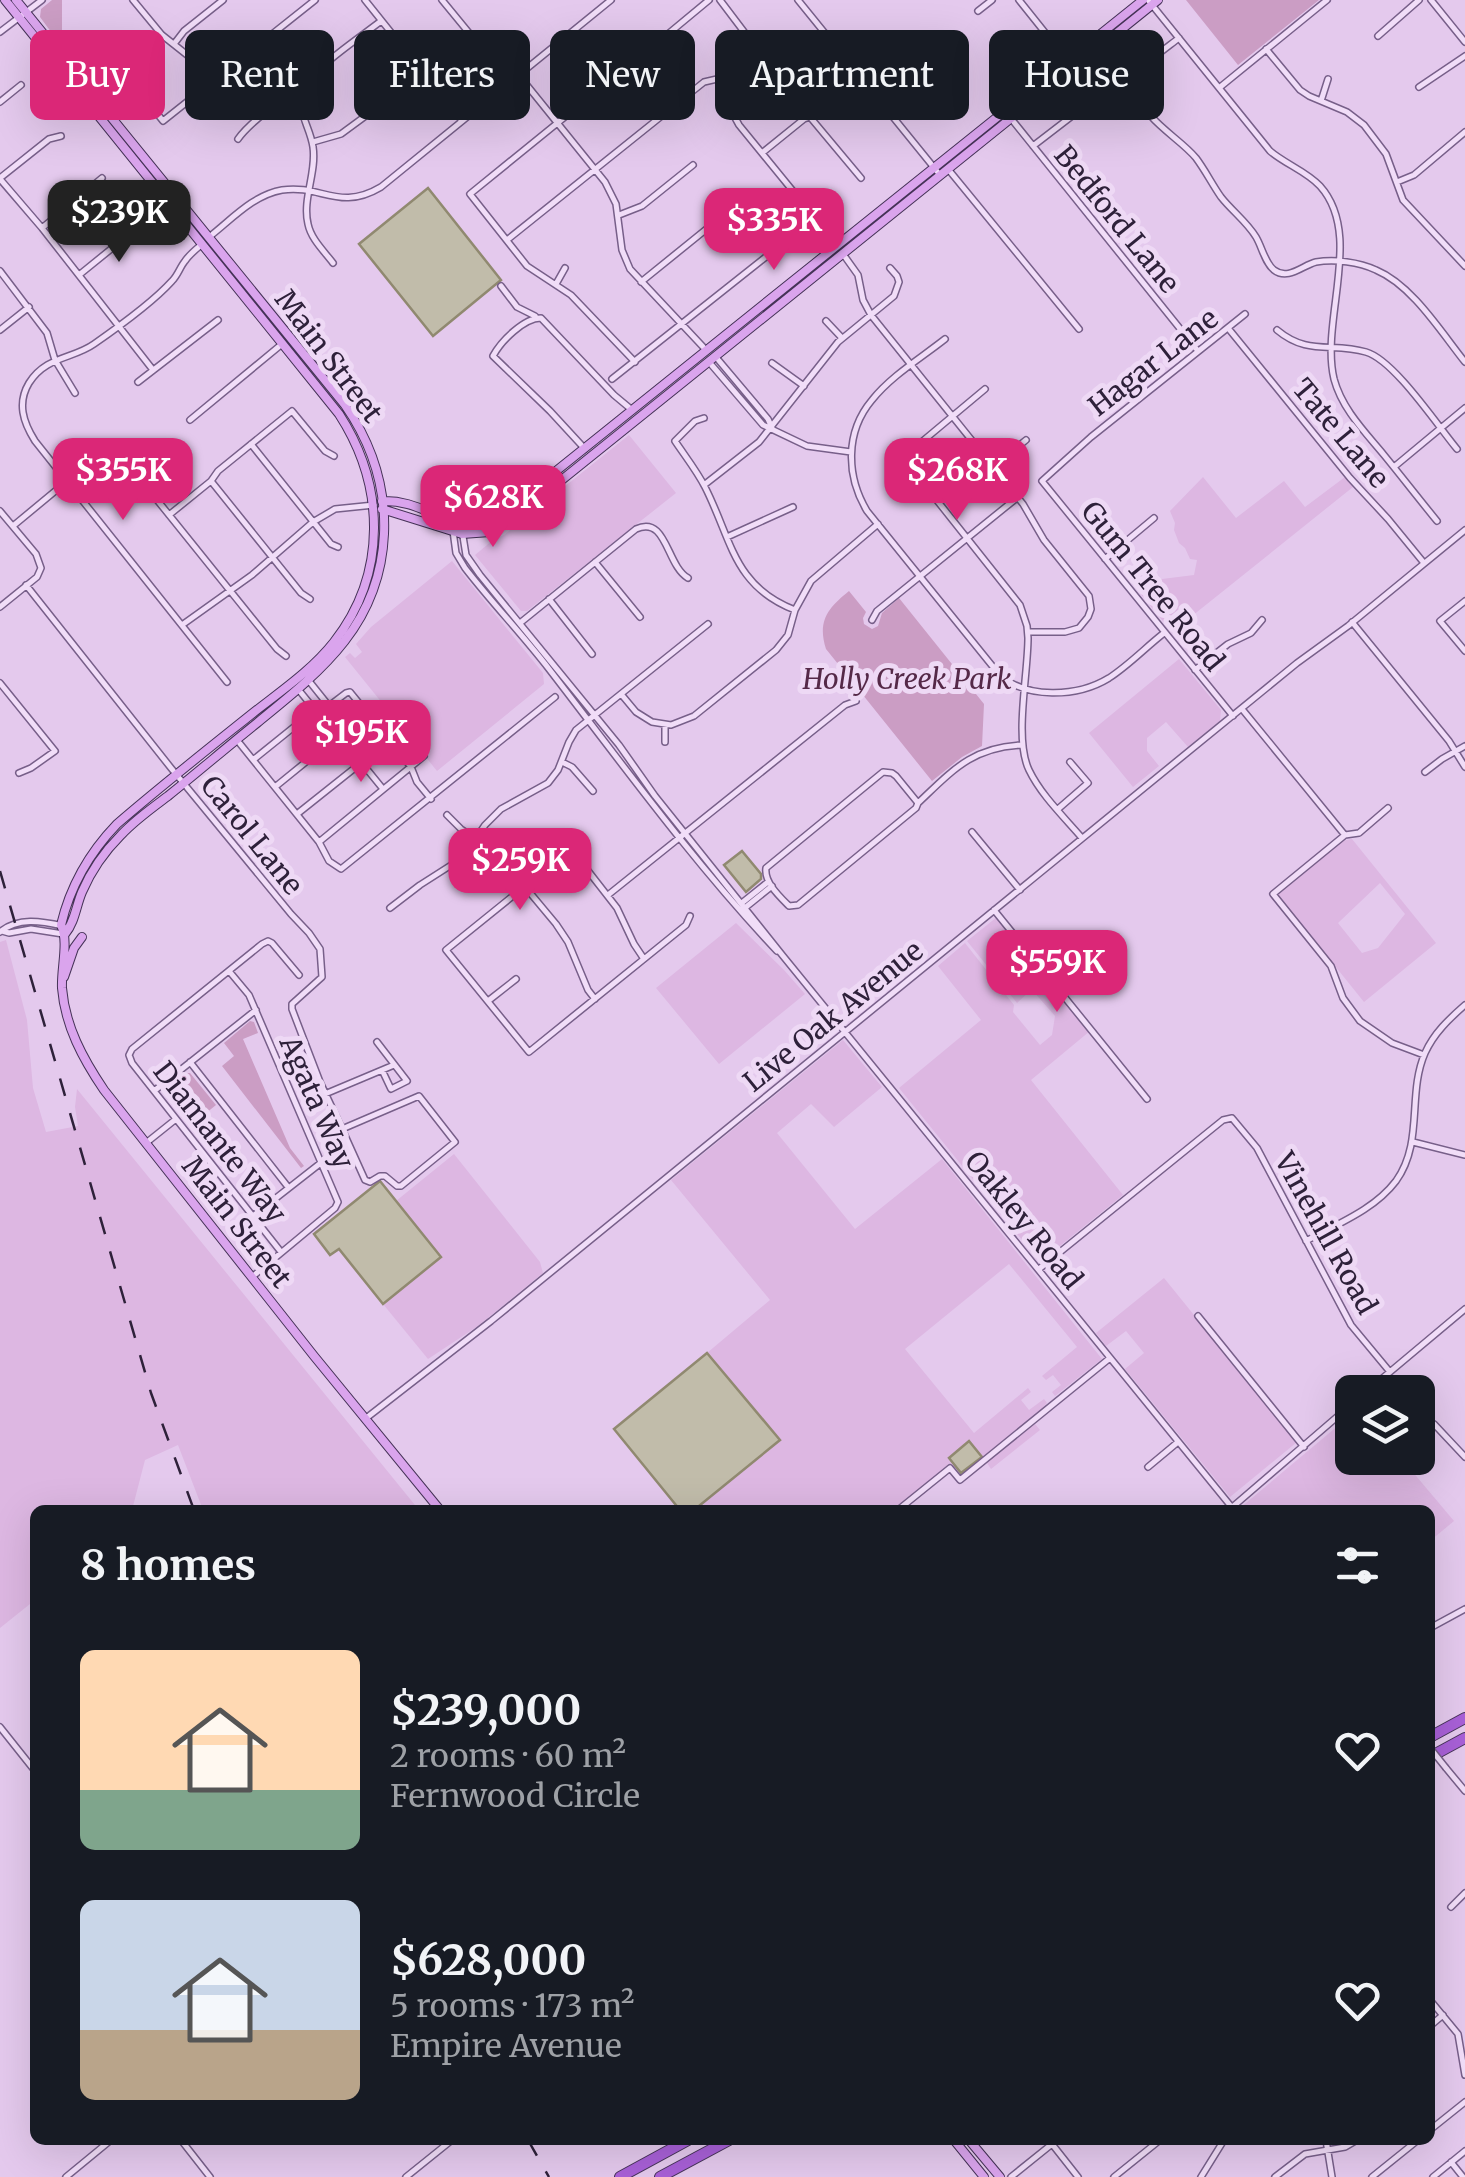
<!DOCTYPE html>
<html lang="en">
<head>
<meta charset="utf-8">
<style>
	body { margin:0; font-family:Merriweather,serif; background:#242831; color:#f1f3f6; height:100vh; display:flex; flex-direction:column; font-size:38px; white-space:nowrap }
	* { box-sizing:border-box; margin:0 }
	p { font-size:32px; color:#9ea1a6 }
	.icon { flex:none; width:55px; height:55px; fill:none; stroke:currentColor; stroke-width:2; stroke-linecap:round; stroke-linejoin:round }
	.map { position:relative; flex:1; overflow:hidden }
	.drawer { position:absolute; left:30px; top:1505px; width:1405px; height:640px; display:flex; flex-direction:column; background:#171b24; border-radius:15px; box-shadow:0 10px 40px #0002 }
	.drawer>* { flex:none }
	.guide { position:absolute; left:30px; top:30px; width:1405px; height:90px; display:flex; gap:20px }
	.tools { position:absolute; left:1335px; top:1375px; display:grid; gap:20px }
	.tools a { display:grid; place-items:center; width:100px; height:100px; border-radius:15px; background:#171b24; box-shadow:0 10px 40px #0002; font-size:50px }
	.price { position:absolute; translate:-50% -85px; padding:0 22px; border-radius:20px; background:#db2777; color:#fff; font-size:32px; line-height:65px; filter:drop-shadow(0 2px 5px #0008) }
	.price::after { content:''; position:absolute; left:50%; top:60px; width:30px; height:22px; margin-left:-15px; background:inherit; clip-path:polygon(0 0,100% 0,50% 100%) }
	.price.current { background:#222; color:#fff }
	ul { padding:0; list-style:none }
	li { display:flex; align-items:center; gap:30px; height:250px; padding:0 50px }
	li span { display:grid; place-items:center; flex:none; width:280px; height:200px; border-radius:15px; color:#555 }
	li>.icon { margin-inline-start:auto }
	span .icon { width:120px; height:120px; fill:#fffc; stroke-width:1 }
	li b { font-size:42px }
	h2 { display:flex; justify-content:space-between; align-items:center; height:120px; padding:0 50px; font-size:42px }
	.chip { padding:0 35px; border-radius:15px; background:#171b24; box-shadow:0 10px 40px #0002; font-size:35px; line-height:90px }
	.chip.current { background:#db2777; color:#fff }
	.map>svg:first-child { display:block }
	.farmland { fill:#ddb7e2; fill-rule:evenodd }
	.green { fill:#cb9dc4 }
	.water { fill:#c1bcaa; stroke:#908970; stroke-width:2.5 }
	.lines { fill:none; stroke-linecap:round; stroke-linejoin:round }
	.minor-casing { stroke:#775f89; stroke-width:8 }
	.major-casing { stroke:#453257; stroke-width:10 }
	.highway-casing { stroke:#453257; stroke-width:12 }
	.minor { stroke:#f1ddf8; stroke-width:5 }
	.major { stroke:#daa4ed; stroke-width:8 }
	.highway { stroke:#a860d7; stroke-width:10 }
	.rail { stroke:#2e213a; stroke-width:2.5; stroke-dasharray:18 18; stroke-linecap:butt }
	.minor-bridge-casing { stroke:#775f89; stroke-width:8; stroke-linecap:butt }
	.minor-bridge { stroke:#f1ddf8; stroke-width:5 }
	.labels { text-anchor:middle; dominant-baseline:central; stroke-width:10; stroke-linejoin:round; paint-order:stroke }
	.street-label { font-size:28px; fill:#2e213a; stroke:#eed9f5 }
	.park-label { font-size:28px; font-style:italic; fill:#552948; stroke:#eed9f5 }
</style>
</head>
<body>
<div class="map">
<svg width="1465" height="2177" viewBox="0 0 1465 2177">
	<rect width="100%" height="100%" fill="#e4c9ed"/>
	<!-- farmland -->
	<path class="farmland" d="M629,435l47,58 -149,118h-6l-46,-56 18,-15 11,-5z
		M1203,477l33,41 48,-37 21,26 40,-30 8,10 -181,145 -33,-40 15,-12 40,-5 3,-15 -7,-1 -5,-11 -6,-5 -5,-13 1,-7 -5,-12z
		M452,561l91,112 1,11 -107,87 -92,-114 5,-4 5,5 7,-6 -6,-8 15,-17z
		M1179,659l42,51 -1,11 -32,26 -22,-25 -19,16v13l12,15 -26,21 -44,-54z
		M1352,839l84,104 -72,59 -87,-108 64,-53zM1380,883l25,31 -27,34 -16,5 -24,-30z
		M997,917l48,60 -28,26 -50,-62z
		M736,923l48,47 21,24 -86,70 -63,-76z
		M6,940l21,80 6,68 13,44 32,-6 -3,-19 2,-18 342,421h-216l-25,-65 -33,15 -13,50h-97v90l-35,28v-686z
		M965,943l49,62 -1,7 27,33 12,-10 3,-19 -22,-25 14,-12 43,52 -59,49 92,115 -83,67 -141,-174 82,-68 -43,-54z
		M843,1040l39,47 -48,40 -23,-23 -34,29 78,96 87,-70 160,200 -47,37 -3,-4 9,-7 -8,-10 -7,5 -4,-4 35,-29 -68,-83 -104,85 69,84 54,-45 3,4 -10,8 8,10 15,-11 3,4 -15,17 -45,37h-5l-12,-15 -21,16 12,15 -3,3 -8,-10 -55,44h-107l-3,-3 -12,3h-79l85,-70 -72,-87 63,-53 -99,-120z
		M454,1154l86,108 3,11 -65,53 -50,33 -45,-55 57,-47 -44,-56z
		M1164,1278l133,164 -67,55 -105,-128 19,-16 -18,-22 -20,15 -10,-13z
		M1352,1414v44h49l53,63 -24,20v-31h-188l-2,-2z
		M1035,1424l5,6 -49,39 -4,-6 2,-3z"/>
	<!-- green -->
	<path class="green" d="M52,0h10v30l30,37 -7,6 -5,-2 -40,-54 1,-8z
		M1186,0h133l-81,65z
		M849,591l17,21 -3,6 1,6 8,5 6,-3 4,-13 17,-15 85,106 -2,42 -20,11 -30,24 -106,-132c-9,-28 2,-41 23,-58z
		M250,1021l4,1 4,11 -15,6 47,109 14,18 -3,2 -79,-102 12,-10 -10,-13z
		M186,1073h4l26,32 -26,21 -25,-32v-3z"/>
	<!-- water -->
	<path class="water" d="M428,188l73,92 -68,56 -74,-92z
		M742,851l19,23v5l-15,13 -22,-27z
		M380,1181l61,76 -58,47 -44,-55 -9,6 -16,-21z
		M707,1353l73,87 -86,70h-14l-66,-81z
		M969,1441l13,16 -21,16 -12,-15z"/>
	<g class="lines">
		<!-- minor casing -->
		<g class="minor-casing">
			<path id="minor" d="M133,0l29,35 34,27 16,20
				M365,0l97,121
				M442,0l37,45 30,18 96,119 11,22 6,46 8,19 76,81
				M720,0l31,41 9,28
				M798,0l142,175
				M1019,0l48,60
				M1148,0l122,151c15,13 36,20 50,35 44,49 0,134 14,193 8,30 31,53 50,76 18,22 35,44 53,66
				M1431,0l34,42
				M978,11l14,-11
				M0,32l42,-32
				M668,34l41,-34
				M1378,36l41,-36
				M1179,38c-16,13 -43,28 -41,52 3,29 41,47 58,68 9,12 16,26 25,39 11,14 26,25 35,40 6,10 9,26 18,33 14,11 29,-5 42,-8 19,-3 43,0 60,8 36,15 65,62 89,92
				M174,44l10,-13 39,-31
				M1266,49l34,41 9,6 38,16 17,13 22,29 17,46 62,66
				M1015,57l30,-24
				M619,73l-149,121 57,72 44,29 64,67
				M722,77l5,26 12,22 98,120
				M1119,79l19,3
				M1419,87l46,-31
				M1219,88l108,-88
				M143,96l20,25 152,-121
				M1321,101l7,-22
				M0,102l21,-17
				M883,105l56,-45 25,34 -4,7 -20,12
				M1009,116l189,235
				M238,139c7,-10 33,-34 45,-37 6,-1 12,0 18,-1
				M313,142l28,-8 34,-25
				M1033,146l52,-40
				M762,153l42,-34 6,-2 51,61
				M948,169l131,160
				M0,178l49,-39 12,-3
				M0,179l42,49 111,142
				M1397,182l17,-7 51,-43
				M619,215l23,-9 51,-41
				M42,228l60,-50
				M209,237c22,-17 44,-42 73,-47 39,-6 57,22 99,-3l230,-187
				M507,240l197,-158 78,-18 42,-32
				M201,245c-6,5 -12,10 -16,16 -5,6 -7,14 -13,20 -18,20 -55,47 -78,63 -21,15 -48,12 -65,39 -12,20 -6,39 6,58l192,241
				M843,254l15,21 5,25 8,15 152,189 21,36 45,56 2,13 -3,8 -9,11 -14,4h-37
				M333,263c-9,-12 -22,-24 -25,-39 -6,-25 9,-52 5,-77 -3,-22 -19,-37 -8,-60 10,-20 57,-51 76,-66
				M0,271l47,62 8,27 20,33
				M79,275l58,-47
				M641,282l89,-72
				M556,284l9,-16
				M501,286l16,21 18,9
				M826,321l16,17
				M1228,328l122,150 38,41 36,44
				M0,330l29,-23
				M1277,330c31,26 55,12 89,22 28,8 71,73 91,97
				M945,339c-24,19 -54,37 -73,61 -27,32 -26,76 -5,111l131,162c27,27 80,24 111,5 20,-13 37,-31 55,-45
				M715,356l53,63 4,9
				M709,362l54,63 44,21 44,6
				M772,363l32,23
				M612,379l155,-123
				M138,382l80,-62
				M985,389l-67,56 -4,21 6,13 100,126 7,21 1,12c0,37 -14,101 1,132 12,25 35,47 53,68
				M704,418l-9,3 -20,20c10,15 22,30 30,46 27,53 28,99 90,123
				M190,420l92,-76
				M251,444l80,100 7,3
				M585,449l-35,-38 -57,-55c8,-15 31,-38 48,-38l73,77 18,15
				M993,467l33,-27
				M1394,467l71,-59
				M132,469l29,-22
				M211,481l90,112 9,6
				M704,485l55,-43 79,-100 56,-46 5,-14 -2,-6 -7,-8
				M0,511l36,43 5,14 -4,9 -37,30
				M169,515l42,-34 7,-10 74,-60 33,40 9,5
				M461,524l5,31 14,20 139,170 36,51 128,160 451,554
				M13,526l99,-82 165,205 9,7
				M453,531l3,22 9,15c27,35 57,66 84,101 74,96 145,194 228,282
				M727,537l66,-30
				M1105,559l49,-41
				M595,562l45,55
				M26,585l145,183 120,146 18,19 11,16 2,28 -30,27v5l28,73 22,47 77,-33 36,46 -54,44h-4l-12,-10h-5l-10,6 -5,-2 -23,-51
				M549,599l43,55
				M1465,601l-25,20 25,30
				M872,620l5,-9 141,-114
				M1352,622l97,119 16,26
				M520,623l116,-94c31,-14 30,36 52,49
				M182,625l70,-50 61,-53 22,-13 39,-4
				M1195,670l33,-26 23,-11 11,-13
				M309,681l20,25
				M0,683l55,68 -24,17 -12,5
				M298,689l17,21
				M621,694l15,18 16,10 19,3 23,-9 82,-66 12,-15 7,-25 16,-29 67,-57
				M1242,709l102,125
				M1233,716l-191,-235 49,-44 154,-123
				M237,740l82,102 10,19 12,8 214,-172
				M665,742v-17
				M253,760l62,-50 14,-4 17,-13 4,-1 61,75 6,15 14,17
				M562,762l10,5 21,24
				M883,772l9,1 4,3 22,27 -2,5 -118,97 -9,1c-10,-10 -25,-24 -23,-38z
				M1425,772l17,-13 23,-13
				M275,787l64,-52 44,54
				M918,803c34,-32 54,-56 104,-58
				M1388,808l-29,25 -14,2 -72,59 58,72 12,32 17,23 32,22 32,12
				M1058,809l30,-26 -18,-21
				M297,814l64,-51
				M447,815l14,14 35,23 60,72 12,18 20,48 7,9
				M972,832l48,58
				M319,842l105,-86
				M608,895l237,-190 11,-4
				M743,902l25,-20
				M746,907l26,-21
				M390,908l30,-23 36,-23 16,-18 13,-19 16,-16 47,-26 10,-13 11,-28 7,-12 132,-106
				M994,910l153,189
				M2,931l7,2 22,-4 32,5
				M0,932c18,-15 41,-11 63,-6
				M644,959l-10,-15 -17,-36 -46,-59 -125,101 83,102 157,-127 4,-9
				M229,971l20,24 89,207 -3,6 -83,69
				M488,1001l28,-22
				M377,1042l30,39 -16,8 -9,-19
				M190,1062l98,125
				M154,1091l102,-81
				M325,1094l69,-29
				M1413,1142l52,13
				M146,1143l30,-24
				M253,1216l69,-54
				M1306,1241c31,-17 68,-31 90,-60 28,-39 11,-87 29,-128 9,-20 24,-34 40,-48
				M281,1252l-149,-189 -3,-8 3,-6 130,-105 6,-3 4,2 27,32
				M1039,1269l184,-149 9,-2 25,30 94,177 39,47
				M1198,1316l106,131
				M1366,1392l99,-83
				M365,1419l126,-98 806,-658 51,-37 117,-96
				M1434,1424l31,33
				M1148,1467l30,-25
				M898,1510l52,-42 10,12 150,-122
				M1229,1510l123,-106
				M1430,1628l35,-19
				M0,1727l35,44
				M1446,1768l19,23
				M1451,1907l14,-14
				M1430,2000l28,34 7,41
				M1430,2026l13,-11
				M1430,2130l35,-28
				M181,2140l29,37
				M1326,2140l6,37
				M1052,2144l26,33
				M1451,2162l12,15
				M66,2177l45,-37
				M406,2177l46,-37
				M1011,2177l46,-37
				M1114,2177l46,-37
				M1201,2177l23,-37
				M1275,2177l30,-23 40,-7 12,-7
				M1372,2177l46,-37
				M1433,2177l32,-26"/>
		</g>
		<!-- major casing -->
		<g class="major-casing">
			<path id="major" d="M5,0l334,414c46,71 49,159 -5,228 -22,28 -53,49 -81,71 -45,36 -92,73 -136,111 -27,28 -47,63 -56,101 8,17 0,43 1,63 3,38 21,71 42,102l210,266 126,154
				M16,0l329,405c27,39 41,81 39,129 -4,91 -63,137 -127,189 -30,24 -59,49 -89,73 -16,12 -33,24 -47,39 -16,16 -30,36 -39,57 -6,14 -7,30 -17,42
				M382,501c46,-2 70,38 118,15l643,-516
				M382,509l80,25 28,-2 22,-12 646,-520
				M64,977l10,-29 8,-11
				M954,2140l30,37
				M969,2140l31,37"/>
		</g>
		<!-- highway casing -->
		<g class="highway-casing">
			<path id="highway" d="M1430,1737l35,-19
				M1430,1757l35,-19
				M620,2177l68,-37
				M660,2177l69,-37"/>
		</g>
		<!-- minor -->
		<use href="#minor" class="minor"/>
		<!-- major -->
		<use href="#major" class="major"/>
		<!-- highway -->
		<use href="#highway" class="highway"/>
		<!-- rail -->
		<path class="rail" d="M0,871l151,522 43,117
			M528,2140l21,37"/>
		<!-- minor-bridge casing -->
		<g class="minor-bridge-casing">
			<path id="minor-bridge" d="M1430,1748l16,20"/>
		</g>
		<!-- minor-bridge -->
		<use href="#minor-bridge" class="minor-bridge"/>
	</g>
	<g class="labels">
		<!-- street labels -->
		<g class="street-label">
			<text transform="translate(1117 219) rotate(51)">Bedford Lane</text>
			<text transform="translate(329 356) rotate(53)">Main Street</text>
			<text transform="translate(1153 362) rotate(-38)">Hagar Lane</text>
			<text transform="translate(1341 433) rotate(50)">Tate Lane</text>
			<text transform="translate(1153 586) rotate(51)">Gum Tree Road</text>
			<text transform="translate(252 835) rotate(51)">Carol Lane</text>
			<text transform="translate(833 1016) rotate(-39)">Live Oak Avenue</text>
			<text transform="translate(317 1102) rotate(66)">Agata Way</text>
			<text transform="translate(220 1142) rotate(52)">Diamante Way</text>
			<text transform="translate(1024 1220) rotate(51)">Oakley Road</text>
			<text transform="translate(237 1222) rotate(52)">Main Street</text>
			<text transform="translate(1326 1233) rotate(61)">Vinehill Road</text>
		</g>
		<!-- park labels -->
		<g class="park-label">
			<text x="907" y="679">Holly Creek Park</text>
		</g>
	</g>
</svg>
<div class="tools">
<a><svg class="icon" aria-label="layers" viewBox="0 0 24 24"><path d="M12 4l9 5-9 5-9-5zM3 14l9 5 9-5"/></svg></a>
</div>
<b class="price current" style="left:119px;top:265px">$239K</b>
<b class="price" style="left:774px;top:273px">$335K</b>
<b class="price" style="left:123px;top:523px">$355K</b>
<b class="price" style="left:957px;top:523px">$268K</b>
<b class="price" style="left:493px;top:550px">$628K</b>
<b class="price" style="left:361px;top:785px">$195K</b>
<b class="price" style="left:520px;top:913px">$259K</b>
<b class="price" style="left:1057px;top:1015px">$559K</b>
<div class="guide">
<a class="chip current">Buy</a>
<a class="chip">Rent</a>
<a class="chip">Filters</a>
<a class="chip">New</a>
<a class="chip">Apartment</a>
<a class="chip">House</a>
</div>
<section class="drawer">
<h2>8 homes<svg class="icon" aria-label="filters" viewBox="0 0 24 24"><path d="M4 7h16M4 17h16"/><circle cx="9" cy="7" r="2"/><circle cx="15" cy="17" r="2"/></svg></h2>
<ul>
<li><span style="background:linear-gradient(#ffd9b3 70%,#7fa58c 0)"><svg class="icon" aria-label="home" viewBox="0 0 24 24"><path d="M3 11l9-7 9 7M6 9v11h12V9"/></svg></span><div><b>$239,000</b><p>2 rooms · 60 m²</p><p>Fernwood Circle</p></div><svg class="icon" aria-label="heart" viewBox="0 0 24 24"><path d="M12 20l-8-8c-3-5 5-10 8-4 3-6 11-1 8 4z"/></svg></li>
<li><span style="background:linear-gradient(#c9d6e8 65%,#b9a48a 0)"><svg class="icon" aria-label="home" viewBox="0 0 24 24"><path d="M3 11l9-7 9 7M6 9v11h12V9"/></svg></span><div><b>$628,000</b><p>5 rooms · 173 m²</p><p>Empire Avenue</p></div><svg class="icon" aria-label="heart" viewBox="0 0 24 24"><path d="M12 20l-8-8c-3-5 5-10 8-4 3-6 11-1 8 4z"/></svg></li>
</ul>
</section>
</div>
</body>
</html>
